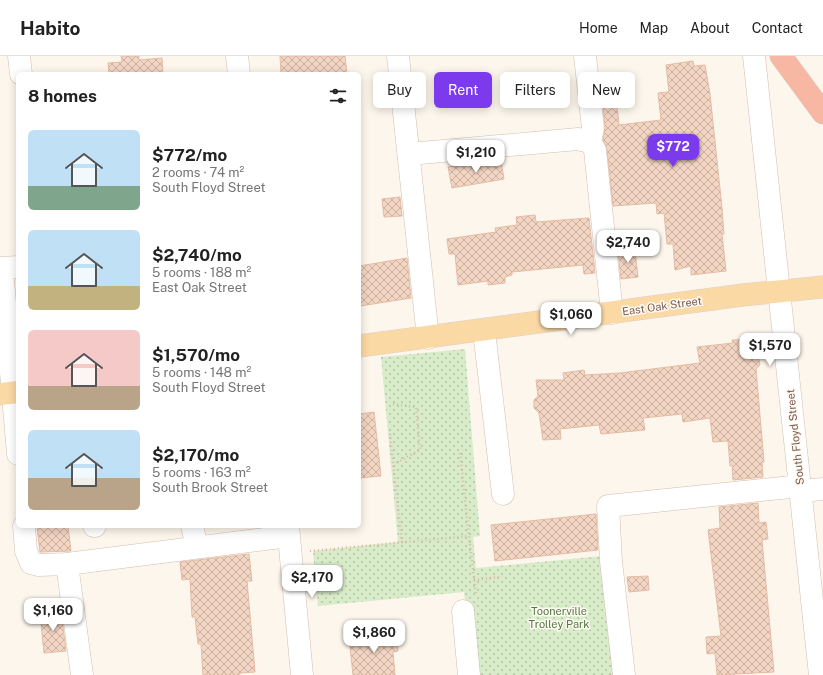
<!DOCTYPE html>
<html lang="en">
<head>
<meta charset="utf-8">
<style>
	body { margin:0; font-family:"Public Sans",sans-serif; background:#f6f6f6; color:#222; height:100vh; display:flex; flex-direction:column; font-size:15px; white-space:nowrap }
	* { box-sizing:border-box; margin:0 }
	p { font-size:13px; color:#767676 }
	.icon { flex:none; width:22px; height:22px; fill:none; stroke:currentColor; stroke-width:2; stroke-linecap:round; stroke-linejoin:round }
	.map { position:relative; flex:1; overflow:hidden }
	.sheet { position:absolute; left:16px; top:16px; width:345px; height:456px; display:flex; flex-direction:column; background:#fff; border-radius:6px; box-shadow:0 2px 10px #0003 }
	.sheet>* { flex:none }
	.banner { position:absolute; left:373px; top:16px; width:380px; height:36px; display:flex; gap:8px }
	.price { position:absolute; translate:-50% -34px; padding:0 9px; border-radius:8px; background:#fff; color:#222; font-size:13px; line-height:26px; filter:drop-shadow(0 1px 2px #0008) }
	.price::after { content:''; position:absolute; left:50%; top:24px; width:12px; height:9px; margin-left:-6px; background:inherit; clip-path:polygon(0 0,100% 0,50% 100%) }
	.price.on { background:#7c3aed; color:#fff }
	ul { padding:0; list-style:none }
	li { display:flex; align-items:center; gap:12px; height:100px; padding:0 12px }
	li span { display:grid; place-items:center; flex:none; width:112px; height:80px; border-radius:6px; color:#555 }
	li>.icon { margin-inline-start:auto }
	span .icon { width:48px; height:48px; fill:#fffc; stroke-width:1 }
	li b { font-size:17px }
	h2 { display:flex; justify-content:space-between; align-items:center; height:48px; padding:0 12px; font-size:17px }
	.tag { padding:0 14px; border-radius:6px; background:#fff; box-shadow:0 2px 10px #0003; font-size:14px; line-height:36px }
	.tag.on { background:#7c3aed; color:#fff }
	header { display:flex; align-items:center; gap:24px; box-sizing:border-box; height:56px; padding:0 20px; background:#fff; border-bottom:1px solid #e0e0e0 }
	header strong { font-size:19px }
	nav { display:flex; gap:22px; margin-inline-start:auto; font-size:14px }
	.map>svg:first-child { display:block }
	.grass { fill:url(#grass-dots) }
	.building { fill:url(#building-cross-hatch); stroke:#e6bba3 }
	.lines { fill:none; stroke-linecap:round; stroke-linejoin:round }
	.minor-casing { stroke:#d1beb0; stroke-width:23 }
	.major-casing { stroke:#dad1cd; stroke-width:23 }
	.highway-casing { stroke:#dad1cd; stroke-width:23 }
	.path { stroke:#d9b8a5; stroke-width:2.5; stroke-dasharray:1 3; stroke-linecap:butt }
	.minor { stroke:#fff; stroke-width:22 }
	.major { stroke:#fbd9a5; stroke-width:22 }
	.highway { stroke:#f7b7a3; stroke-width:22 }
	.labels { text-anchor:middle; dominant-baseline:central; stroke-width:3; stroke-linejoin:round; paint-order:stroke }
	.street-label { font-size:11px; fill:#7a5c4d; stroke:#fffaf3 }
	.park-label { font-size:11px; fill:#537a41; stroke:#fffaf3 }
</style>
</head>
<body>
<header>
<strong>Habito</strong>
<nav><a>Home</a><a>Map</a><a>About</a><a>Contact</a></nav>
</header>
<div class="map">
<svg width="823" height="619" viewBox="0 0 823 619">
	<defs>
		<pattern id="grass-dots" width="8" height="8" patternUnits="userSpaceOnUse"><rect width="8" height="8" fill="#d8ecc9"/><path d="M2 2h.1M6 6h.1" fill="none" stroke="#b4c2a5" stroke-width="1.8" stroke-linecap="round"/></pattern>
		<pattern id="building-cross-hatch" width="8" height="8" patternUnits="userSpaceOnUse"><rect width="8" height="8" fill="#f3d5c3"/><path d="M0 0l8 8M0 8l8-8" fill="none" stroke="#cab0a1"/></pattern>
	</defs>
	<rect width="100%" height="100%" fill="#fdf6ec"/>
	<!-- grass -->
	<path class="grass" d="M465,293l15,187 -7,1 3,31 137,-13 11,120h-150l-10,-83 -146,14 -5,-55 85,-9 -17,-185z"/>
	<!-- building -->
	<path class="building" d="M121,0h18v4l23,-2 1,16h-54l-1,-11 14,-1z
		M280,0h65l2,18h-66z
		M693,5l1,5 11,-1 5,29 12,114 2,26h-2l4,37 -35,4v-9l-16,4 -2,-26h-6l-3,-31 -7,1 -1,-11 -43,3 -6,-57 -4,-9 2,-13 -3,-31 14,-1 3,30 42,-5 -3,-27 11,-1 -3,-27z
		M501,105l3,18 -52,9 -4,-21z
		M400,141l2,19 -18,1 -2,-18z
		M535,159l1,7 53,-4 6,55 -11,1 -1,-9 -71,7v3l-7,2v6l-17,2v-4l-30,4 -3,-31h-6l-2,-15 49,-7 -1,-4 22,-3 -1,-8z
		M635,194l3,27 -17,2 -3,-28z
		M407,202l4,40 -51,8 -1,-40z
		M754,283l6,26 -4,4 8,93h-2l1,15 -30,3 -1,-15 -2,1 -2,-25 -15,1 -3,-24 -27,4 -1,-8 -39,4 2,12 -44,4 -2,-9 -39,4 1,10 -18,1 -4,-27 -5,-5v-8l4,-4 -2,-16h28l-1,-7 21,-3 1,5 35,-2 80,-10 -3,-16 36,-4 -1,-3z
		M374,356l7,64 -22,2v-64z
		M758,447l1,20 7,-1 2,17 -6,1 12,132 -57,3 -2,-22 -8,1 -1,-17 15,-1 -13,-106 12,-2 -1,-21z
		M596,458l2,36 -103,11 -4,-36z
		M37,470h31l3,25 -31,1z
		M249,498l3,27h-5l8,91 -15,1 -1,2h-36l-2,-31h-3l-3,-27h-3l-2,-38 -8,1 -2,-18z
		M648,520l1,14 -20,2 -2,-15z
		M61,555l5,40 -22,2 -4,-40z
		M396,576l2,19 -5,1 2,23h-42l-4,-38z"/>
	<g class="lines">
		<!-- minor casing -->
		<g class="minor-casing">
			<path id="minor" d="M19,0l2,18
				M237,0l2,18
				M398,0l30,282
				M585,0l8,72 -3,14
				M754,0l66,619
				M409,98l169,-15 12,3 5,8 17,163
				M18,211l-16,1 16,186
				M484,275l19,163
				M801,435l22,-2
				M24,470l2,25 5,12 8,2 28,-1
				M94,470h1
				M192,470l5,21
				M288,470l14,149
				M463,555l6,64
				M82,619l-15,-111 222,-28
				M624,619l-13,-114 -3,-55 192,-20"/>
		</g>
		<!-- major casing -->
		<g class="major-casing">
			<path id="major" d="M359,290l384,-51 80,-8
				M0,338l18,-2"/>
		</g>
		<!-- highway casing -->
		<g class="highway-casing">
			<path id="highway" d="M781,0l42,57"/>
		</g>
		<!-- path -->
		<path class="path" d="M393,348l23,3 4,43 -26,14
			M390,378l12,109
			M460,397l9,83
			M310,495l159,-15 7,59
			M474,524l28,-3"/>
		<!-- minor -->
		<use href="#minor" class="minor"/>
		<!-- major -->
		<use href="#major" class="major"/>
		<!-- highway -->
		<use href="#highway" class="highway"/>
	</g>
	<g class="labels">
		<!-- street labels -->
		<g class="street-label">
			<text transform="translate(662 250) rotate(-8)">East Oak Street</text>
			<text transform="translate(795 381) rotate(-96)">South Floyd Street</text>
		</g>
		<!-- park labels -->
		<g class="park-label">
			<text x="559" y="555">Toonerville<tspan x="559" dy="13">Trolley Park</tspan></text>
		</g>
	</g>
</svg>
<b class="price on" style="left:673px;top:112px">$772</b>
<b class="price" style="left:476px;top:118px">$1,210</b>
<b class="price" style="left:628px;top:208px">$2,740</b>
<b class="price" style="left:571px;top:280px">$1,060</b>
<b class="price" style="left:770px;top:311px">$1,570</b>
<b class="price" style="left:312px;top:543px">$2,170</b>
<b class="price" style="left:53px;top:576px">$1,160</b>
<b class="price" style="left:374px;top:598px">$1,860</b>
<div class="banner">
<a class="tag">Buy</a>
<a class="tag on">Rent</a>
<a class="tag">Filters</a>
<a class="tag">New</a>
</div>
<section class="sheet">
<h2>8 homes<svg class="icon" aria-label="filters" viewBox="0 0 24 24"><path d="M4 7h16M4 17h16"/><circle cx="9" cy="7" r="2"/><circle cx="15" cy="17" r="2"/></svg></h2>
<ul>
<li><span style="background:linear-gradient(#bfe0f5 70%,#7fa58c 0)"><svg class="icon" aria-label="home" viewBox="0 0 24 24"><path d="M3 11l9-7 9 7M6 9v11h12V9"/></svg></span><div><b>$772/mo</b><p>2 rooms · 74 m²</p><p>South Floyd Street</p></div></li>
<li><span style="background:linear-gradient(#bfe0f5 70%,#c2b280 0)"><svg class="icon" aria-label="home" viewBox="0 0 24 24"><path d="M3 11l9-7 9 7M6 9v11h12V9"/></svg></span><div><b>$2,740/mo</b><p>5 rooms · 188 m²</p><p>East Oak Street</p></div></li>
<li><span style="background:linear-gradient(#f6c9c9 70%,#b9a48a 0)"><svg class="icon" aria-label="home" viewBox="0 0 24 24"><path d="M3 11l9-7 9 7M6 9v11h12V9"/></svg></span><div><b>$1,570/mo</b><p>5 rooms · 148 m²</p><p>South Floyd Street</p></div></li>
<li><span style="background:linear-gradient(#bfe0f5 60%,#b9a48a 0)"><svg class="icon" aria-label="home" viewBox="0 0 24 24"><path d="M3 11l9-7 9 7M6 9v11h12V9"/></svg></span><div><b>$2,170/mo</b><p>5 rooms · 163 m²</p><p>South Brook Street</p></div></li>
</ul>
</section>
</div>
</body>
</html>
